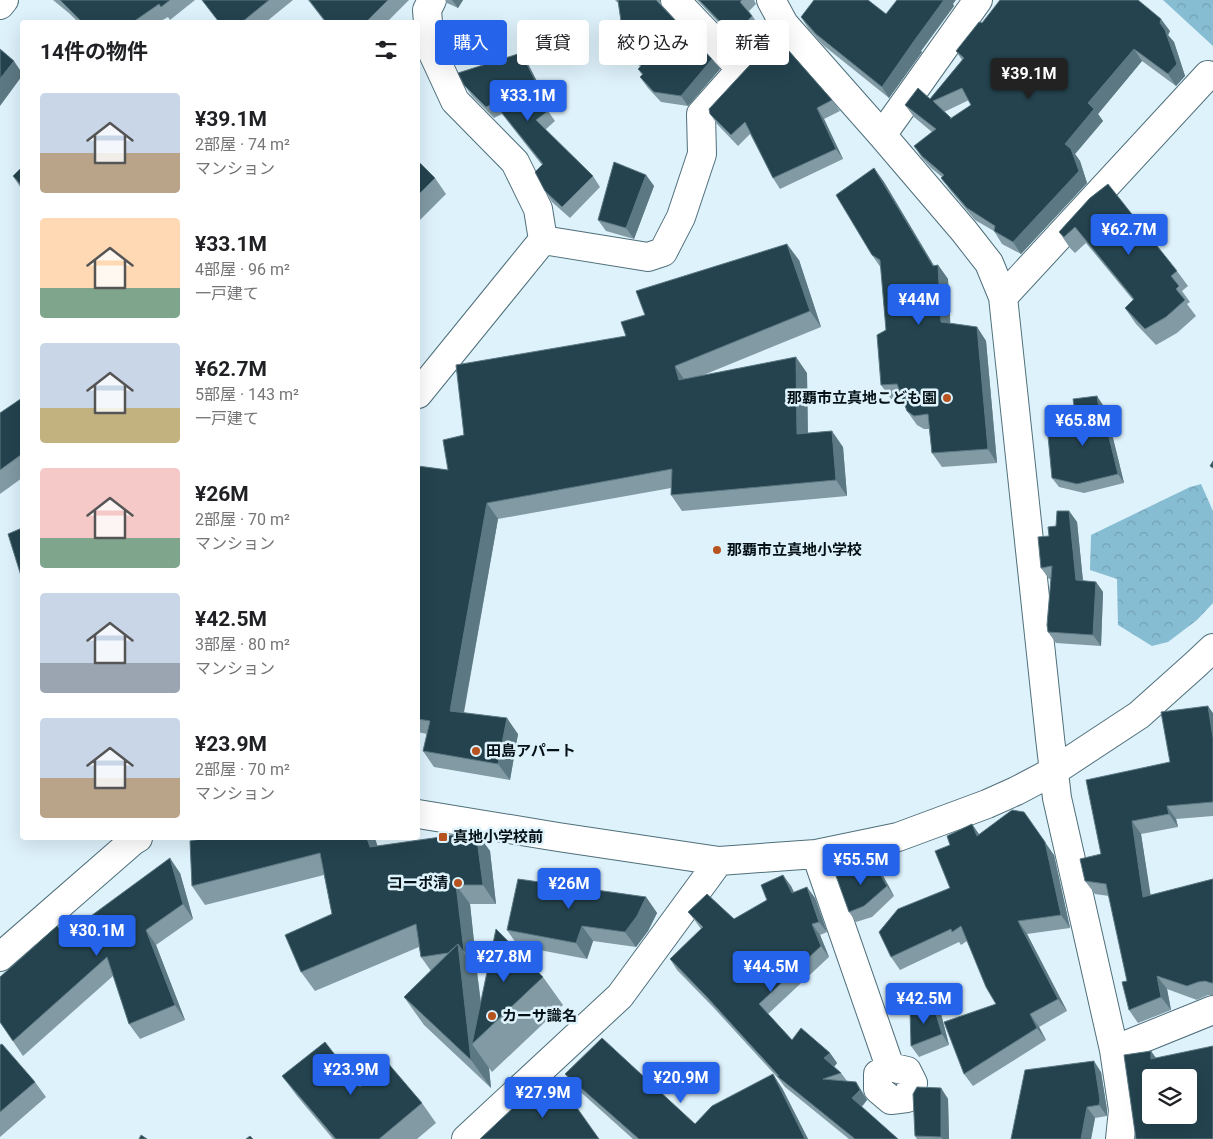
<!DOCTYPE html>
<html lang="ja">
<head>
<meta charset="utf-8">
<style>
	body { margin:0; font-family:Roboto,"Noto Sans JP",sans-serif; background:#f6f6f6; color:#202124; height:100vh; display:flex; flex-direction:column; font-size:19px; white-space:nowrap }
	* { box-sizing:border-box; margin:0 }
	p { font-size:16px; color:#757577 }
	.icon { flex:none; width:28px; height:28px; fill:none; stroke:currentColor; stroke-width:2; stroke-linecap:round; stroke-linejoin:round }
	.map { position:relative; flex:1; overflow:hidden }
	.drawer { position:absolute; left:20px; top:20px; width:400px; height:820px; display:flex; flex-direction:column; background:#fff; border-radius:5px; box-shadow:0 5px 20px #0002 }
	.drawer>* { flex:none }
	.hud { position:absolute; left:435px; top:20px; width:475px; height:45px; display:flex; gap:10px }
	.buttons { position:absolute; left:1142px; top:1069px; display:grid; gap:10px }
	.buttons a { display:grid; place-items:center; width:55px; height:55px; border-radius:5px; background:#fff; box-shadow:0 5px 20px #0002; font-size:25px }
	.price { position:absolute; translate:-50% -42px; padding:0 11px; border-radius:5px; background:#2563eb; color:#fff; font-size:16px; line-height:32px; filter:drop-shadow(0 1px 2px #0008) }
	.price::after { content:''; position:absolute; left:50%; top:30px; width:15px; height:11px; margin-left:-8px; background:inherit; clip-path:polygon(0 0,100% 0,50% 100%) }
	.price.on { background:#222; color:#fff }
	ul { padding:0; list-style:none }
	li { display:flex; align-items:center; gap:15px; height:125px; padding:0 20px }
	li span { display:grid; place-items:center; flex:none; width:140px; height:100px; border-radius:5px; color:#555 }
	li>.icon { margin-inline-start:auto }
	span .icon { width:60px; height:60px; fill:#fffc; stroke-width:1 }
	li b { font-size:21px }
	h2 { display:flex; justify-content:space-between; align-items:center; height:60px; padding:0 20px; font-size:21px }
	.tag { padding:0 18px; border-radius:5px; background:#fff; box-shadow:0 5px 20px #0002; font-size:18px; line-height:45px }
	.tag.on { background:#2563eb; color:#fff }
	.map>svg:first-child { display:block }
	.forest { fill:url(#forest-crowns) }
	.lines { fill:none; stroke-linecap:round; stroke-linejoin:round }
	.minor-casing { stroke:#4f6f7b; stroke-width:30 }
	.minor { stroke:#fff; stroke-width:28 }
	.wall { fill:#819aa4; fill-rule:evenodd }
	.shaded-wall { fill:#5c7882 }
	.building { fill:#24434e; stroke:#5c7882; fill-rule:evenodd }
	.poi-dot { fill:#b7531e; stroke:#def2fb; stroke-width:2 }
	.labels { text-anchor:middle; dominant-baseline:central; stroke-width:5; stroke-linejoin:round; paint-order:stroke }
	.poi-label { font-size:15px; font-weight:bold; fill:#051116; stroke:#def2fb; text-anchor:start }
</style>
</head>
<body>
<div class="map">
<svg width="1213" height="1139" viewBox="0 0 1213 1139">
	<defs>
		<pattern id="forest-crowns" width="20" height="18" patternUnits="userSpaceOnUse" patternTransform="scale(1.25)"><rect width="20" height="18" fill="#87bdd3"/><path d="M2 6a3 3 0 1 1 6 0M12 15a3 3 0 1 1 6 0" fill="none" stroke="#73a1b4"/></pattern>
	</defs>
	<rect width="100%" height="100%" fill="#def2fb"/>
	<!-- forest -->
	<path class="forest" d="M1163,0h50v46z
		M1201,484l12,27v92l-16,17 -29,22 -16,4 -34,-21 -1,-46 -27,-9 1,-35 99,-48z"/>
	<g class="lines">
		<!-- minor casing -->
		<g class="minor-casing">
			<path id="minor" d="M675,0l66,69
				M771,0l13,24 98,111 82,96 25,32 14,34 47,441 7,60 57,252 9,60 -3,29
				M0,5l4,-5
				M882,135l96,-135
				M543,240l105,17 15,-5 18,-35 21,-63 -1,-40 40,-45 43,-45
				M1003,297l205,-222
				M418,394l125,-154 -5,-31 -23,-47 -60,-61 -25,-54 -3,-37 5,-10
				M418,814l140,23 161,24 97,-7 82,-17 89,-33 29,-13 38,-20 85,-56 57,-51 17,-16
				M816,854l74,213 17,4 6,12 -6,15 -16,2 -13,-11v-15l12,-7
				M0,957l133,-116 5,-3
				M1114,1050l99,-40
				M466,1139l154,-143 99,-135"/>
		</g>
		<!-- minor -->
		<use href="#minor" class="minor"/>
	</g>
	<!-- wall -->
	<path class="wall" d="M53,0h142l-25,20 -2,-3 -9,5h-81l-8,-8z
		M202,0h91l-27,22h-47z
		M308,0h101l-22,22h-62z
		M445,0h18l-5,8 -11,-5z
		M615,0h45v3l52,56 8,10 -32,37 -27,-4 -13,-14 -8,-11 2,-2 -4,-6 2,-2 -5,-7 5,-5 -10,-9 -7,-11 -5,-32z
		M697,0h57l2,4 -7,7 11,16 -19,19z
		M953,4l1,2 -33,45 1,1 -33,46 -66,-53 -15,-17 -7,-11 85,-3z
		M982,23l188,8 -2,4 6,7 11,34 -9,10 -34,-25 -44,53 5,7 -28,33 5,7 7,22 -66,71 -19,-10 -8,-13 -19,-11 -25,-30 -9,-12 1,-1 -11,-9 -9,-10 -8,-12 18,-14 -18,-15 -9,-12 25,-6 32,-39 -6,-9zM969,100l2,5 -20,13 -7,-6z
		M778,46l54,54 8,11 -16,8 19,40 -63,30 -7,-11 -23,-44 -12,12 -21,-22 -7,-10z
		M521,53l7,11 14,27 -7,4 13,16 7,10 -10,9 48,46 7,11 -30,31 -18,-16 -7,-11 -3,-26 -40,-51 -8,4 -22,-22 -8,-11z
		M418,161l17,17 11,16 -28,28z
		M22,167v23l-9,-14z
		M874,168l10,14 50,84 4,-1 10,14 2,44 27,4 9,14 11,122 -55,4 -10,-14 -3,-24h-5l-7,-4 -10,-14 -5,-13 -11,1 -10,-14 5,-55 -5,-62 -9,-13z
		M646,175l8,11 -20,53 -28,-8 -8,-11z
		M1090,198l87,73 11,15 -6,5 8,11 -3,2 9,12 -19,17 -21,12 -20,-21 -11,-16 8,-8 -47,-57 -11,10 -5,-5 -11,-16z
		M799,260l22,67 -120,49 106,-3 1,60 35,14 4,49 -165,15 -11,-16v-7l-173,31 -34,194 54,21 -8,46 -76,-13 -11,-16 4,-17 -9,-2v-266l30,4 16,-35 162,-99 19,-21z
		M22,398v80l-22,16v-81z
		M1103,405l3,20 6,9 12,49 -40,10 -25,-6 -7,-9 26,-45z
		M1069,511l8,11 6,59 13,1 7,10 -2,54 -45,-3 -8,-11 3,-53h-2l-8,-11 15,-42z
		M1213,713v103l-37,3 2,8 -37,7 9,61 63,-16v116h-5l-11,5 -30,-11 4,21 -33,13 -9,-13 -2,-29 -18,-85 -14,-2 -10,-13 16,-27 69,-92z
		M972,824l7,11 75,20 16,73 -43,6 40,77 -28,16 7,13 -73,46 -9,-12 32,-70 -29,-63 -6,4 -2,-3 -59,28 -9,-13 59,-69v-43z
		M476,832l14,19 6,53h-26l7,66h-1l1,2 4,30 62,-25 20,28 -71,67 -3,-4 2,20 -67,-63 -20,-28 27,-26 -10,-14 -2,-10 -104,44 -14,-19 31,-58 -8,-39 -119,30 -13,-19 -2,-45 188,5z
		M873,862l8,10 13,24 -22,21 -16,5 -7,-10z
		M180,873l13,46 -37,26 29,75 -45,19 -11,-15 -16,-48 -90,80 -23,-34 65,-87z
		M791,886l3,6 21,6 12,34 -7,3 9,22 -61,57 24,26 38,13 7,10 -3,4 7,6 6,8 9,1 7,11 4,7 -5,7 36,32h-49l-64,-52 -7,-9 -65,-71 -36,-37 -7,-11 31,-30 -5,-7 -8,-10 46,7z
		M646,897l11,16 -9,18 -12,16 -43,-6 -6,18 -69,-13 -11,-16z
		M933,1004l8,10 8,31 -30,12 -8,-11z
		M0,1045l35,37 11,15 -46,40z
		M1101,1072l6,38v6l-12,2 -4,21h-80z
		M565,1074l130,50 87,-36 26,51h-175l-58,-52z
		M282,1076l78,11 62,16 14,20 -19,16h-84l-36,-43z
		M941,1088l7,11 1,40h-32l-2,-3z"/>
	<!-- shaded-wall -->
	<path class="shaded-wall" d="M452,0h11l-5,8z
		M944,0h12l-3,4 1,2 -33,45 1,1 -33,46 -7,-11 32,-46z
		M1161,19l9,12 -2,4 6,7 11,34 -9,10 -8,-12 -8,-51z
		M1134,49l8,12 -44,53 5,7 -28,33 5,7 7,22 -66,71 -8,-12 52,-98 23,-41z
		M521,53l7,11 14,27 -7,-11z
		M712,59l8,10 -32,37 -7,-10z
		M14,61l8,12v3l-22,30v-27z
		M817,108l7,11 19,40 -7,-10z
		M874,168l10,14 55,92 -1,-9 10,14 3,56 -10,-13 -8,-56z
		M646,175l8,11 -20,53 -8,-11z
		M787,244l12,16 22,67 -11,-16z
		M977,327l9,14 11,122 -9,-14z
		M796,357l11,16 1,77 -11,-16z
		M675,366l11,16 -7,-2z
		M1097,396l6,9 3,20 6,9 12,49 -6,-9 -16,-48z
		M832,431l11,16 4,49 -11,-16z
		M487,503l11,16 -37,208 -11,-16z
		M1069,511l8,11 7,69 -8,-11z
		M1096,582l7,10 -2,54 -8,-11z
		M1208,706l5,7v25z
		M507,718l11,16 -8,46 -12,-16z
		M1167,806l9,13 2,8 -9,-13z
		M1024,812l30,43 16,73 -9,-13z
		M1132,821l9,13 12,76 -10,-13z
		M972,824l9,13 -4,-1z
		M476,832l14,19 6,53 -13,-19z
		M367,838h8l9,28 -14,-19z
		M170,858l10,15 13,46 -10,-15z
		M873,862l8,10 13,24 -7,-10z
		M783,875l8,11 8,18 -7,-11z
		M456,885l14,19 7,66 -13,-19z
		M807,887l8,11 12,34 -8,-10z
		M646,897l11,16 -9,18 -12,16 -11,-15z
		M1018,921l9,13 40,77 -9,-12z
		M812,924l8,11 9,22 -8,-11z
		M582,926l11,15 -6,18 -11,-16z
		M146,930l10,15 29,75 -10,-15z
		M458,944l19,28 7,60 -12,12 17,24 2,20 -20,-28z
		M1157,976l10,13 4,21 -10,-13z
		M933,1004l8,10 8,31 -7,-11z
		M1030,1014l9,13 7,13 -9,-12z
		M1151,1051l8,11 -8,-3z
		M830,1053l7,10 -5,6 -8,-11z
		M1094,1061l7,11 6,38v6l-8,-11z
		M773,1074l9,14 26,51h-3z
		M856,1082l11,18 -8,9 -7,-11z
		M941,1088l7,11 1,40h-6l-2,-2z
		M1087,1107l8,11 -4,21h-10z"/>
	<!-- building -->
	<path class="building" d="M60,0h110l-9,7 -2,-3 -26,18h-51z
		M202,0h67l-27,22h-23z
		M309,0h79l-22,22h-40z
		M618,0h38l56,59 -31,37 -27,-4 -14,-15 3,-3 -5,-5 3,-3 -6,-6 7,-7 -19,-18z
		M699,0h43l-2,2 12,14 -18,20z
		M814,0h54l18,14 11,-14h47l-30,41 -32,46 -66,-53 -15,-17z
		M1000,0h138l23,19 -1,4 5,7 12,34 -9,10 -34,-25 -46,54 6,6 -29,35 6,5 8,22 -66,71 -19,-11 1,-5 -28,-18 -26,-30 3,-3 -22,-19 -8,-10 22,-17 -31,-24 13,-17 12,11 34,-41 -8,-7 23,-29 3,1zM962,88l9,17 -21,14 1,-1 -18,-17z
		M773,40l5,6 3,-4 51,58 -15,8 19,41 -63,29 -28,-56 -14,13 -21,-21 -1,-5z
		M0,49l14,12 -14,18z
		M521,53l14,27 -9,5 22,26 -12,9 57,56 -31,31 -17,-16 -10,-19 8,-8 -49,-61 -8,4 -22,-22 -6,-12z
		M418,161l17,17 -17,17z
		M614,162l32,13 -20,53 -28,-8z
		M22,167v19l-9,-10z
		M874,168l59,98 5,-1 3,57 36,5 11,122 -56,4 -4,-39 -14,2 -7,-5 -10,-27 -16,1 -4,-50 9,-5 -6,-70 -8,-5 -36,-60z
		M1108,184l69,87 -6,5 8,10 -3,3 9,11 -19,17 -21,12 -20,-21 9,-9 -59,-72 -11,10 -5,-5 31,-34z
		M787,244l23,67 -135,55 4,14 117,-23 1,77 35,-3 4,49 -165,15 1,-26 -185,34 -37,208 57,7 -9,46 -75,-13 7,-30 -12,-2v-253l30,4 -5,-30 21,-5 -8,-70 170,-29 -5,-14 24,-7 -9,-24z
		M1097,396l5,30 4,-1 12,49 -41,10 -25,-6 -4,-42 30,-3 -5,-34z
		M22,398v56l-22,16v-57z
		M1213,461v7l-3,-2z
		M1057,511h12l7,69 20,2 -3,53 -45,-3 -1,-7 5,-59 -11,2 -3,-31 11,-1 -1,-9 8,-1z
		M22,528v51l-14,-45z
		M1208,706l5,32v64l-46,4 2,8 -37,7 11,76 70,-18v104h-2l-6,-2 -7,1 -11,4 -30,-10 4,21 -32,13 -7,-28 5,-1 -21,-97 -21,-3 -5,-22 21,-5 -15,-74 84,-18 -9,-50z
		M1012,810l12,2 21,30 16,73 -43,6 40,78 -28,15 7,14 -73,46 -20,-52 52,-18 -10,-17 -25,-61 -9,6 -1,-3 -60,28 -12,-25 19,-23 52,-21 -15,-37 15,-6 -3,-9 25,-12 5,12z
		M476,832l7,53h-27l8,66h-1l-5,-7 -10,9 -27,4 -5,-33 -115,48 -16,-37 47,-21 -12,-61 -128,33 -2,-45 16,-3h161l3,9z
		M170,858l13,46 -37,26 29,75 -46,19 -22,-67 -94,84 -13,-19v-45l57,-51 8,9z
		M873,862l14,24 -23,20 -15,6 -13,-36z
		M783,875l9,18 15,-6 12,35 -7,2 9,22 -62,58 33,36 9,-12 29,25 -6,5 17,15 -18,6 33,3 4,8 -8,8 46,41h-43l-78,-63h2l-73,-80 -36,-37 33,-32 -15,-15 19,-18 27,25 33,-19 -6,-15z
		M518,879l128,18 -9,19 -12,16 -43,-6 -6,17 -69,-13z
		M496,929l47,48 -71,67z
		M458,944l13,116 -67,-63z
		M933,1004l9,30 -31,12 -1,-35z
		M602,1038l93,86 17,-18 61,-32 32,65h-166l-74,-65z
		M325,1042l35,45 27,-25 35,41 -43,36h-43l-54,-63z
		M2,1044l33,38 -35,30v-67z
		M1213,1046v93h-77l-12,-84 27,-4v8zM1151,1078h38v37h-38z
		M1094,1061l6,39 -1,5 -12,2 -6,32h-70l14,-69z
		M558,1081l41,58h-119l53,-50 8,8z
		M917,1087l24,1v49l-26,-1 -2,-42z
		M141,1135l6,4h-8z
		M250,1136l3,3h-7z"/>
	<!-- markers -->
	<g class="poi-dot">
		<circle cx="947" cy="398" r="5"/>
		<circle cx="717" cy="550" r="5"/>
		<circle cx="476" cy="751" r="5"/>
		<rect x="438" y="832" width="10" height="10" rx="2.5"/>
		<circle cx="458" cy="883" r="5"/>
		<circle cx="492" cy="1016" r="5"/>
	</g>
	<g class="labels">
		<!-- poi labels -->
		<g class="poi-label">
			<text x="937" y="398" text-anchor="end">那覇市立真地こども園</text>
			<text x="727" y="550">那覇市立真地小学校</text>
			<text x="486" y="751">田島アパート</text>
			<text x="453" y="837">真地小学校前</text>
			<text x="448" y="883" text-anchor="end">コーポ清</text>
			<text x="502" y="1016">カーサ識名</text>
		</g>
	</g>
</svg>
<div class="buttons">
<a><svg class="icon" aria-label="layers" viewBox="0 0 24 24"><path d="M12 4l9 5-9 5-9-5zM3 14l9 5 9-5"/></svg></a>
</div>
<b class="price on" style="left:1029px;top:100px">¥39.1M</b>
<b class="price" style="left:528px;top:122px">¥33.1M</b>
<b class="price" style="left:1129px;top:256px">¥62.7M</b>
<b class="price" style="left:919px;top:326px">¥44M</b>
<b class="price" style="left:1083px;top:447px">¥65.8M</b>
<b class="price" style="left:861px;top:886px">¥55.5M</b>
<b class="price" style="left:569px;top:910px">¥26M</b>
<b class="price" style="left:97px;top:957px">¥30.1M</b>
<b class="price" style="left:504px;top:983px">¥27.8M</b>
<b class="price" style="left:771px;top:993px">¥44.5M</b>
<b class="price" style="left:924px;top:1025px">¥42.5M</b>
<b class="price" style="left:351px;top:1096px">¥23.9M</b>
<b class="price" style="left:681px;top:1104px">¥20.9M</b>
<b class="price" style="left:543px;top:1119px">¥27.9M</b>
<div class="hud">
<a class="tag on">購入</a>
<a class="tag">賃貸</a>
<a class="tag">絞り込み</a>
<a class="tag">新着</a>
</div>
<section class="drawer">
<h2>14件の物件<svg class="icon" aria-label="filters" viewBox="0 0 24 24"><path d="M4 7h16M4 17h16"/><circle cx="9" cy="7" r="2"/><circle cx="15" cy="17" r="2"/></svg></h2>
<ul>
<li><span style="background:linear-gradient(#c9d6e8 60%,#b9a48a 0)"><svg class="icon" aria-label="home" viewBox="0 0 24 24"><path d="M3 11l9-7 9 7M6 9v11h12V9"/></svg></span><div><b>¥39.1M</b><p>2部屋 · 74 m²</p><p>マンション</p></div></li>
<li><span style="background:linear-gradient(#ffd9b3 70%,#7fa58c 0)"><svg class="icon" aria-label="home" viewBox="0 0 24 24"><path d="M3 11l9-7 9 7M6 9v11h12V9"/></svg></span><div><b>¥33.1M</b><p>4部屋 · 96 m²</p><p>一戸建て</p></div></li>
<li><span style="background:linear-gradient(#c9d6e8 65%,#c2b280 0)"><svg class="icon" aria-label="home" viewBox="0 0 24 24"><path d="M3 11l9-7 9 7M6 9v11h12V9"/></svg></span><div><b>¥62.7M</b><p>5部屋 · 143 m²</p><p>一戸建て</p></div></li>
<li><span style="background:linear-gradient(#f6c9c9 70%,#7fa58c 0)"><svg class="icon" aria-label="home" viewBox="0 0 24 24"><path d="M3 11l9-7 9 7M6 9v11h12V9"/></svg></span><div><b>¥26M</b><p>2部屋 · 70 m²</p><p>マンション</p></div></li>
<li><span style="background:linear-gradient(#c9d6e8 70%,#9aa5b1 0)"><svg class="icon" aria-label="home" viewBox="0 0 24 24"><path d="M3 11l9-7 9 7M6 9v11h12V9"/></svg></span><div><b>¥42.5M</b><p>3部屋 · 80 m²</p><p>マンション</p></div></li>
<li><span style="background:linear-gradient(#c9d6e8 60%,#b9a48a 0)"><svg class="icon" aria-label="home" viewBox="0 0 24 24"><path d="M3 11l9-7 9 7M6 9v11h12V9"/></svg></span><div><b>¥23.9M</b><p>2部屋 · 70 m²</p><p>マンション</p></div></li>
</ul>
</section>
</div>
</body>
</html>
